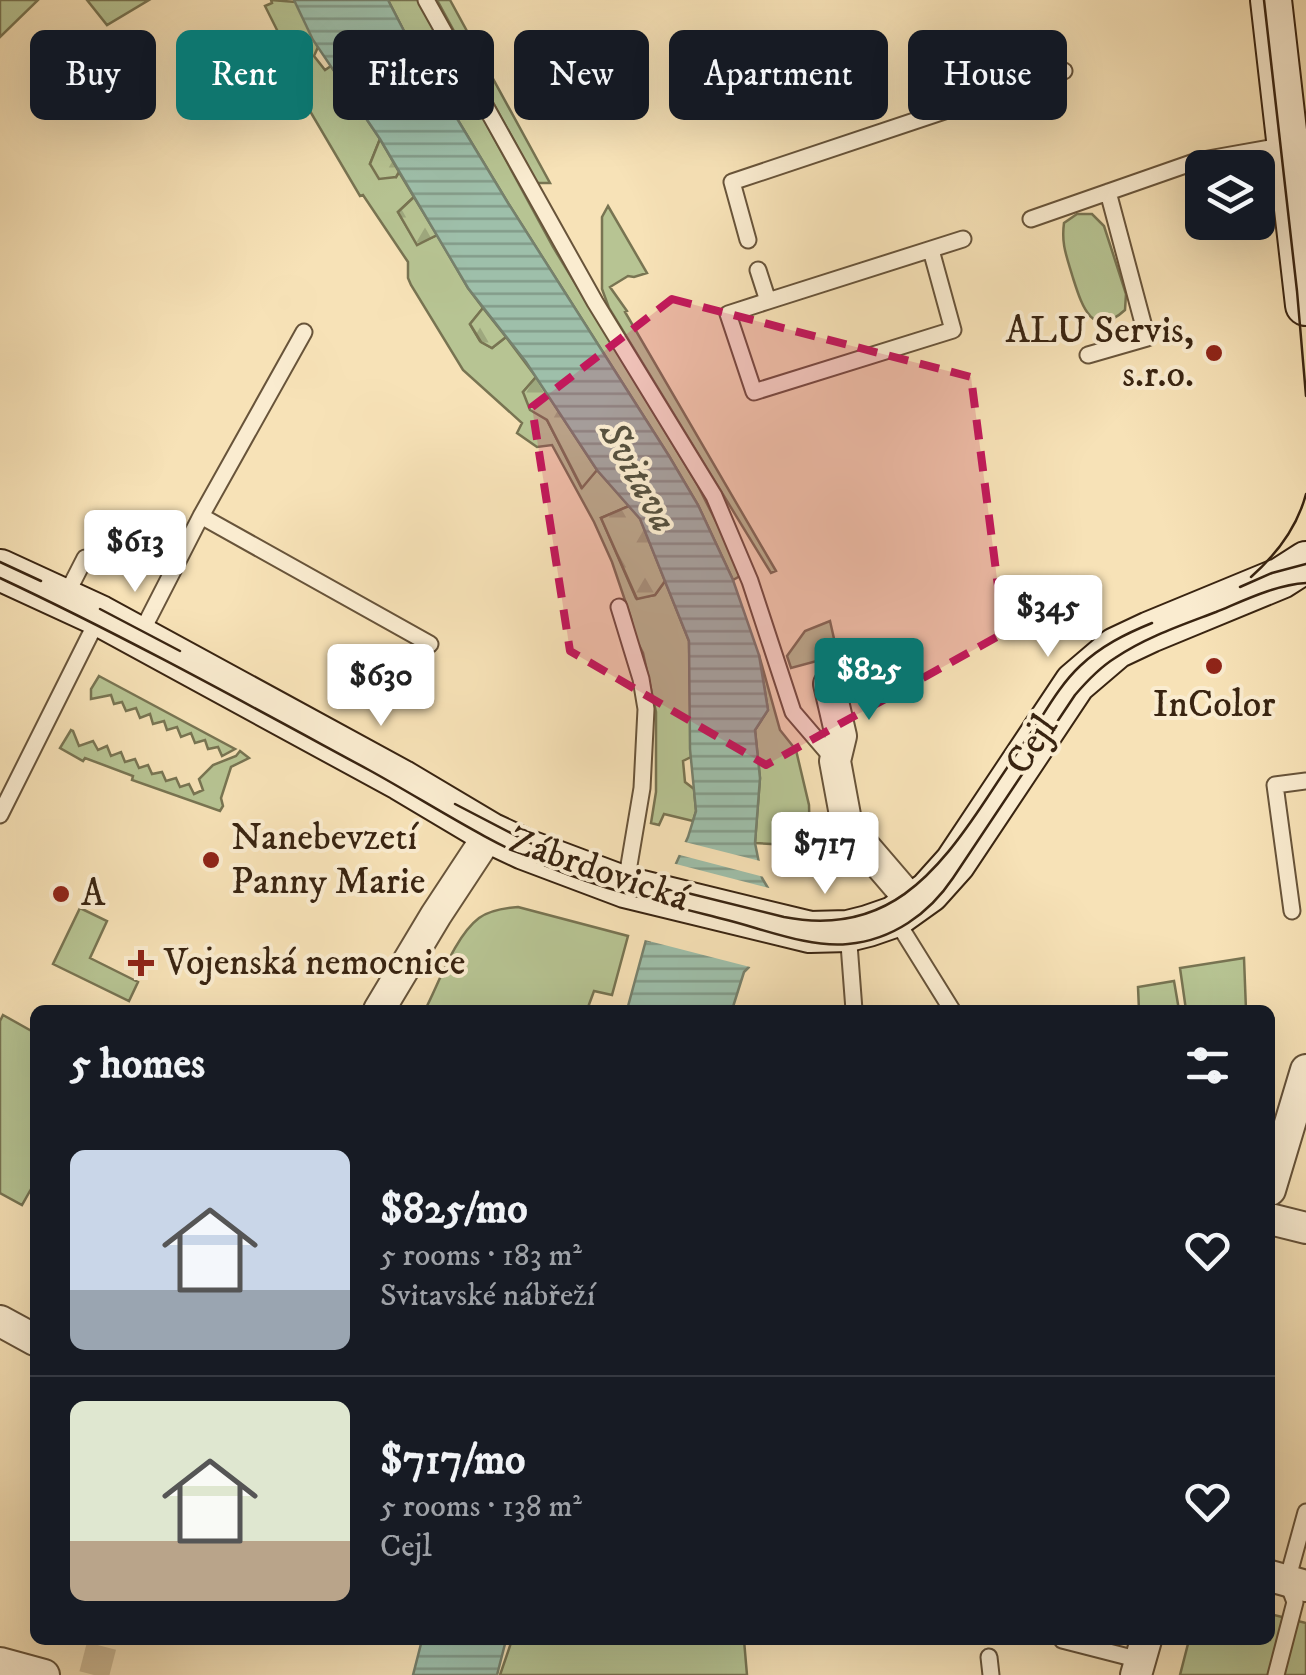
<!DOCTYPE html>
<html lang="en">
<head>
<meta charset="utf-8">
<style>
	body { margin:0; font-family:"IM FELL DW Pica",serif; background:#20242c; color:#f1f3f6; height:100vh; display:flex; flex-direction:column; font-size:38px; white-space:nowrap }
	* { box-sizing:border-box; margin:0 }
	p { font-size:32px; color:#9ea1a6 }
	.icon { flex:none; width:55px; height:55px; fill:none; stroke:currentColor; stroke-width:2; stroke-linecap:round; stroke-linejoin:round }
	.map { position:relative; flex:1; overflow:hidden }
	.drawer { position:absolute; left:30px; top:1005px; width:1245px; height:640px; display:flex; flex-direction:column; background:#171b24; border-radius:15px; box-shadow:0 10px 40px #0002 }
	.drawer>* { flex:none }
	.top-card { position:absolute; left:30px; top:30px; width:1248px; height:90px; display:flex; gap:20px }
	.tools { position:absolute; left:1185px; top:150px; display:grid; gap:20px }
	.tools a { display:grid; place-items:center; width:90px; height:90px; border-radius:15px; background:#171b24; box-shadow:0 10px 40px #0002; font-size:50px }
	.price { position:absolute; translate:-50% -85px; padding:0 22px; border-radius:10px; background:#fff; color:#222; font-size:32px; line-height:65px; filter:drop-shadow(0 2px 5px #0008) }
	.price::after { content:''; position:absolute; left:50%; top:60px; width:30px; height:22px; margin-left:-15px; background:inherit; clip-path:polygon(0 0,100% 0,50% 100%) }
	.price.current { background:#0f766e; color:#fff }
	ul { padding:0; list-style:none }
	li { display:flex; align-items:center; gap:30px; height:250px; padding:0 40px }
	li+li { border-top:2px solid #363941 }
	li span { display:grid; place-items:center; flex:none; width:280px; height:200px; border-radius:15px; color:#555 }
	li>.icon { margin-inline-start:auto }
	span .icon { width:120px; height:120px; fill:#fffc; stroke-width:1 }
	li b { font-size:42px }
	h2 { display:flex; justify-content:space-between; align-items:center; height:120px; padding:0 40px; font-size:42px }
	.tag { padding:0 35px; border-radius:15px; background:#171b24; box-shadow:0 10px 40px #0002; font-size:35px; line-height:90px }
	.tag.current { background:#0f766e; color:#fff }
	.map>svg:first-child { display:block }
	.green { fill:#b7c493; stroke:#787452; stroke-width:2.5 }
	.forest { fill:url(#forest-firs); stroke:#787452; stroke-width:2.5 }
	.water { fill:url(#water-rules); stroke:#76816d; stroke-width:2.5 }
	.pier { fill:#f7e2b7 }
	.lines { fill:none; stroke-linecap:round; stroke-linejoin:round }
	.street-tunnel { stroke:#d1bc96; stroke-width:30; stroke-dasharray:30 15; stroke-linecap:butt }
	.lane-casing { stroke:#68543a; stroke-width:19 }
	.street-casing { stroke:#68543a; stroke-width:34 }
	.secondary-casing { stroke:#392411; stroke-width:44 }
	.lane { stroke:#faecd0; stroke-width:15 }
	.street { stroke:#faecd0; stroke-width:30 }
	.secondary { stroke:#faecd0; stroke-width:40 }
	.tram { stroke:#392411; stroke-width:2.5 }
	.marked { fill:#c2185b; fill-opacity:0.2; stroke:#c2185b; stroke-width:8; stroke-dasharray:20 12; stroke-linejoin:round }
	.poi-dot { fill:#8f2418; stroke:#faecd0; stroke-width:4 }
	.labels { text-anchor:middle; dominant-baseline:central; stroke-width:8; stroke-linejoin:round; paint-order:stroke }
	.poi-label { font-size:38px; fill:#392411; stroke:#faecd0; text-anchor:start }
	.street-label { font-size:38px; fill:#392411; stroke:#faecd0 }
	.water-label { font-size:40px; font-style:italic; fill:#57523f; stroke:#faecd0 }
</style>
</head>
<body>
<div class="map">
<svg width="1306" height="1675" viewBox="0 0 1306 1675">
	<defs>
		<pattern id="forest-firs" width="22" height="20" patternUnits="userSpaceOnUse" patternTransform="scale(2.5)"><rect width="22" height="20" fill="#b7c493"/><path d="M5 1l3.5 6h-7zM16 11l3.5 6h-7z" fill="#9ea87e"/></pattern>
		<pattern id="water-rules" width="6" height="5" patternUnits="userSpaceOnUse" patternTransform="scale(2.5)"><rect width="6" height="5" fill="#9ebfaa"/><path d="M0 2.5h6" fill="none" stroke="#829b89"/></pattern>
	</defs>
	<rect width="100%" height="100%" fill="#f7e2b7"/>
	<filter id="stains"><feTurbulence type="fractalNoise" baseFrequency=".002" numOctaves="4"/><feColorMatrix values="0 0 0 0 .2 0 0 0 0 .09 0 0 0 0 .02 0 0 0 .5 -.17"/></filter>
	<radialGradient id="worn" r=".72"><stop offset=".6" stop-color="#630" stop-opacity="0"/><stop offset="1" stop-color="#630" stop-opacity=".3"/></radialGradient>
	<!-- green -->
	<path class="green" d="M0,0h38l-38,37z
		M87,0h62l-42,25z
		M271,0l25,2 22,45 -4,9 11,14 6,-4 49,73 -10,25 26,13 3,-5 15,25 -16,15 19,32 20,-9 31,53 15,20 -13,16 10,17 12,7 14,-11 30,40 -13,15 24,28 34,67 16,-17 32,36 -28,12 35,80 19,-3 10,-14 24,60 2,116 -8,4 2,21 9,7 2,22 -3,10 -29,-7 -5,11 -8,-2 5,-31v-80l-13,-59 -8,-16 -4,-19 -19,-56 -18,-40 -42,-77 -15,2 -20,-14 5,-10 -59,-53 -52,-85 -3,-7v-16l-45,-67 -3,1 -76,-129 8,-7 -27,-54 7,-3z
		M388,0h31l134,247 144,237 32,63 11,29 -7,4 -35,-75 -29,-49 -161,-253 -104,-172z
		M437,0h13l100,183h-13z
		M608,206l39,67 -13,4 -6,-1 -18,11 17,24 -2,1 151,259 -5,2 -162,-265 -7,-19v-72z
		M1077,214h15l12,12 22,68 -1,16c-33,30 -43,-4 -52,-32 -6,-21 -12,-33 -9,-55z
		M830,621l12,53 -13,4 -5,-19 -33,9 -4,-12 18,-25z
		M759,655l21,75 16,20 13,55 1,42h5v8h-26v-10l-34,-2 5,-65 -5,-48 13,-20z
		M99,676l136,73 -13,7 -4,-9 -10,2 -3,-9 -10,3 -4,-10 -10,4 -4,-10 -10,3 -3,-9 -11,3 -3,-10 -10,4 -4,-10 -10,3 -4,-9 -8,2 -3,-9 -20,4v-10z
		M71,730l2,1 6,15 14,-5 5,9 9,-4 4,10 10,-4 4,10 10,-3 4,9 9,-3 4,9 10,-2 4,9 10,-3 4,9 9,-3 5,10 9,-4 -4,-11 14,-14 23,-9 4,-5 9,7 -18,9 -10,31 2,8 -3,5 -88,-31 1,-4 -48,-18 -2,3 -23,-13z
		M518,907l110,29 -16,59 -18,-4 -7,19h-162c14,-27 30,-74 54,-92 11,-8 26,-10 39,-11z
		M80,908l27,13 -17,37 48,24 -9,19 -76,-37z
		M1244,958l2,52h-60l-6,-42z
		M1174,981l5,29h-40l-1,-23z
		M3,1015l32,18v149l-13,23 -22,-12v-172z
		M1270,1614l36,9v52h-126l9,-35h81z
		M512,1640h232l3,35h-247z"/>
	<!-- forest -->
	<path class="forest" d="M380,139l19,33 -3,5 -17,2 -9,-15z
		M414,197l23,38 -20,10 -19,-33z
		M483,308l23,29 -14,11 -11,-6 -11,-18z
		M536,377l61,93 -15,18 -35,-68 -17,-10 -7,-18z
		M629,506l11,12 25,63 -10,14 -18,4 -36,-81z"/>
	<!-- water -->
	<path class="water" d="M294,0h94l16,31 104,172 161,253 29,49 35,75 26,75 9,55 -13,20 5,48 -5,65 7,35 6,10 -19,79 -5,5 -12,38h-105l19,-70 4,1 20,-64 18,-40 8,-26 -6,-62 -1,-108 -49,-122 -43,-49 -71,-108 -58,-74 -88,-149 -67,-99z
		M422,1640h84l-9,35h-84z"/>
	<!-- pier -->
	<path class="pier" d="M681,841l83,21 4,16 -92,-24z
		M672,863l101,26 -17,61 -2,18 -113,-29 6,-3 18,-61z"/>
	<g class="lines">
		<!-- street-tunnel -->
		<path class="street-tunnel" d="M94,1675l9,-35"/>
		<!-- lane casing -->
		<g class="lane-casing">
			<path id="lane" d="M426,0l169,302 119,194 36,85 43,131 42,49
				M1031,219l166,-58 90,-16
				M748,240l-16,-58 332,-111
				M758,270l10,31 195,-62
				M768,301l-40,13 26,78 199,-62 -22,-80
				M1088,355l59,-17 -39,-146
				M201,516l229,128
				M64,599l21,-41
				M619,607l22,72 5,30 -4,79 -16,95
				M139,637l62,-121 103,-184
				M0,815l98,-196
				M1292,911l-17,-126 31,-4
				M896,920l56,90
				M848,931l6,79
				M1062,1640l78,20
				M989,1657l2,18
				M1276,1675l19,-73 -8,-21 19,-69"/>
		</g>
		<!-- street casing -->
		<g class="street-casing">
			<path id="street" d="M829,684l12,52 -6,25 12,65 67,78
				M379,1010l57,-95 54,-82
				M1270,1190l36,-120
				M1270,1219l36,9
				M0,1321l35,19
				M1270,1576l36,10
				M0,1663l44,12
				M1136,1675l10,-35"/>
		</g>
		<!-- secondary casing -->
		<g class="secondary-casing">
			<path id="secondary" d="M1271,0l35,305
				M0,570l100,46 301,164 89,53 34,16 101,38 185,45 38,-1 20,-5 26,-9 35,-25 26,-29 120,-180 41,-35 34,-16 131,-54 25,-16"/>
		</g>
		<!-- lane -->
		<use href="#lane" class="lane"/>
		<!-- street -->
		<use href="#street" class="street"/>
		<!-- secondary -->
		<use href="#secondary" class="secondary"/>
		<!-- tram -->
		<path class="tram" d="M1264,0l33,291 9,105
			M0,562l41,19
			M1251,577c26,-23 46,-49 55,-83
			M0,578c126,59 247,126 369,192 60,33 116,71 180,97 56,23 115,37 174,52 38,9 85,29 125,25 44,-4 81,-30 105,-66l122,-183c12,-14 24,-27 40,-37 31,-21 67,-33 101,-46 29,-12 59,-27 90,-29
			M1240,587l32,-14 34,-9
			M100,609l80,42
			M455,804l77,40 48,19 63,19 141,35c102,20 152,-42 203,-119 17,-26 34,-51 52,-77 12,-19 24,-39 41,-55 21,-20 45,-32 72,-43"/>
	</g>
	<!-- marked area -->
	<path class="marked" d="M672,299l299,78 33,256 -238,132 -196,-114 -38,-244z"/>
	<!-- markers -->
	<g class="poi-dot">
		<circle cx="1214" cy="353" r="10"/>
		<circle cx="1214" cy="666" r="10"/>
		<circle cx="211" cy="860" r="10"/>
		<circle cx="61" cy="894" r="10"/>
		<path d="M136 948h10v10h10v10h-10v10h-10v-10h-10v-10h10z"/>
	</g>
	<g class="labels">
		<!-- poi labels -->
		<g class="poi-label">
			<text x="1194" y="331" text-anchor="end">ALU Servis,<tspan x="1194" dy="44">s.r.o.</tspan></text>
			<text x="1214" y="705" text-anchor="middle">InColor</text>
			<text x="231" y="838">Nanebevzetí<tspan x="231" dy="44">Panny Marie</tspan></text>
			<text x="81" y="894">A</text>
			<text x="164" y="963">Vojenská nemocnice</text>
		</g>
		<!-- street labels -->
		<g class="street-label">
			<text transform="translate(1032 745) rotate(-56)">Cejl</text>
			<text transform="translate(599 870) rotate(19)">Zábrdovická</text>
		</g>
		<!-- water labels -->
		<g class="water-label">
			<text transform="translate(637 477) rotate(61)">Svitava</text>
		</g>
	</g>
	<rect width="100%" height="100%" filter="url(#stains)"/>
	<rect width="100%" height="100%" fill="url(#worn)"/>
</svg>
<div class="tools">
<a><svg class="icon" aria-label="layers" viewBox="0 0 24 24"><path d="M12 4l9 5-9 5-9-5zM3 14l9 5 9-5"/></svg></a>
</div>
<b class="price" style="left:135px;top:595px">$613</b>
<b class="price" style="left:1048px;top:660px">$345</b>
<b class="price current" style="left:869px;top:723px">$825</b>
<b class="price" style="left:381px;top:729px">$630</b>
<b class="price" style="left:825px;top:897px">$717</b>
<div class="top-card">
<a class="tag">Buy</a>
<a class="tag current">Rent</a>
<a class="tag">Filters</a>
<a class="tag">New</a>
<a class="tag">Apartment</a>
<a class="tag">House</a>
</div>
<section class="drawer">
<h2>5 homes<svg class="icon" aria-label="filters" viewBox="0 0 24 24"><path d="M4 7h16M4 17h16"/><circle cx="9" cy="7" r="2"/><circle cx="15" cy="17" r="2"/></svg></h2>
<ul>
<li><span style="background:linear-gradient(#c9d6e8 70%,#9aa5b1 0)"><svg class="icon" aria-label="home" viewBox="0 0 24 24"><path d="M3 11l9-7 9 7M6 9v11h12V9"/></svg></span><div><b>$825/mo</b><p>5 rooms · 183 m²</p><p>Svitavské nábřeží</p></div><svg class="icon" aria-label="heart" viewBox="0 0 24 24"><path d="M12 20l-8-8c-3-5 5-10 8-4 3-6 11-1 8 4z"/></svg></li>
<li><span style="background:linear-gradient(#dfe7d0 70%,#b9a48a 0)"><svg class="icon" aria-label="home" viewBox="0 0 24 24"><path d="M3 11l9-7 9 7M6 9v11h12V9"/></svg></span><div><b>$717/mo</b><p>5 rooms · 138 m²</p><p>Cejl</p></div><svg class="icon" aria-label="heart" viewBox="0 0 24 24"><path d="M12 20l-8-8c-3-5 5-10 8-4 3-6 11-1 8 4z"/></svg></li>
</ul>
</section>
</div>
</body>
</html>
